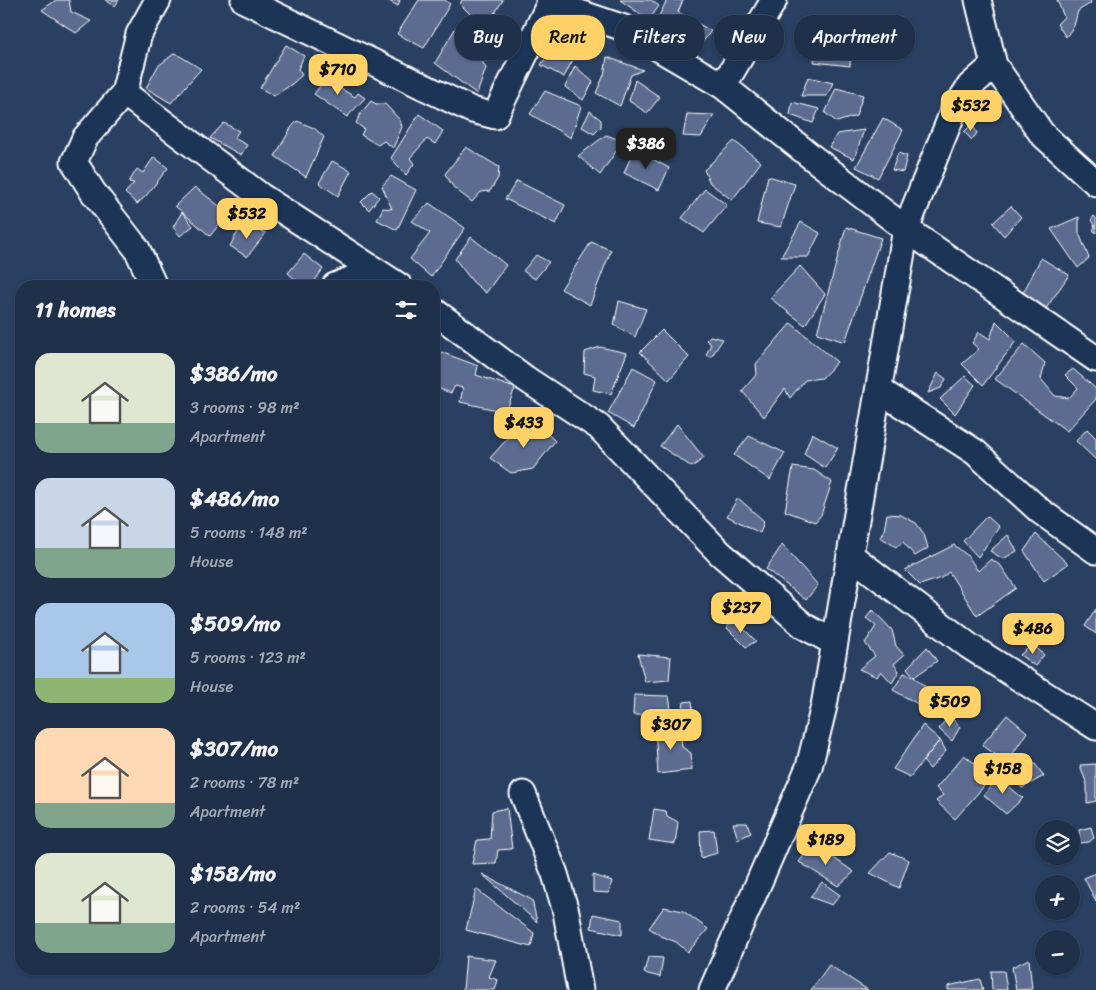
<!DOCTYPE html>
<html lang="en">
<head>
<meta charset="utf-8">
<style>
	body { margin:0; font-family:Sriracha,sans-serif; background:#2c3c54; color:#f1f3f6; height:100vh; display:flex; flex-direction:column; font-size:19px; white-space:nowrap }
	* { box-sizing:border-box; margin:0 }
	p { font-size:16px; color:#a1a9b5 }
	.icon { flex:none; width:28px; height:28px; fill:none; stroke:currentColor; stroke-width:2; stroke-linecap:round; stroke-linejoin:round }
	.map { position:relative; flex:1; overflow:hidden }
	.sheet { position:absolute; left:15px; top:280px; width:425px; height:695px; display:flex; flex-direction:column; background:#1f304a; border-radius:20px; box-shadow:0 1px 4px #0004,0 0 0 1px #3c4b62 }
	.sheet>* { flex:none }
	.top-card { position:absolute; left:455px; top:15px; width:475px; height:45px; display:flex; gap:10px }
	.buttons { position:absolute; left:1035px; top:820px; display:grid; gap:10px }
	.buttons a { display:grid; place-items:center; width:45px; height:45px; border-radius:50%; background:#1f304a; box-shadow:0 1px 4px #0004,0 0 0 1px #3c4b62; font-size:25px }
	.price { position:absolute; translate:-50% -42px; padding:0 11px; border-radius:10px; background:#ffd166; color:#111; font-size:16px; line-height:32px; filter:drop-shadow(0 1px 2px #0008) }
	.price::after { content:''; position:absolute; left:50%; top:30px; width:15px; height:11px; margin-left:-8px; background:inherit; clip-path:polygon(0 0,100% 0,50% 100%) }
	.price.active { background:#222; color:#fff }
	ul { padding:0; list-style:none }
	li { display:flex; align-items:center; gap:15px; height:125px; padding:0 20px }
	li span { display:grid; place-items:center; flex:none; width:140px; height:100px; border-radius:15px; color:#555 }
	li>.icon { margin-inline-start:auto }
	span .icon { width:60px; height:60px; fill:#fffc; stroke-width:1 }
	li b { font-size:21px }
	h2 { display:flex; justify-content:space-between; align-items:center; height:60px; padding:0 20px; font-size:21px }
	.pill { padding:0 18px; border-radius:20px; background:#1f304a; box-shadow:0 1px 4px #0004,0 0 0 1px #3c4b62; font-size:18px; line-height:45px }
	.pill.active { background:#ffd166; color:#111 }
	.map>svg:first-child { display:block }
	.building { fill:#5b6c90; stroke:#fff }
	.lines { fill:none; stroke-linecap:round; stroke-linejoin:round }
	.minor-casing { stroke:#fff; stroke-width:29 }
	.minor { stroke:#1d3557; stroke-width:25 }
</style>
</head>
<body>
<div class="map">
<svg width="1096" height="990" viewBox="0 0 1096 990">
	<rect width="100%" height="100%" fill="#294062"/>
	<filter id="ink" filterUnits="userSpaceOnUse"><feTurbulence type="fractalNoise" baseFrequency=".02" numOctaves="2"/><feDisplacementMap in="SourceGraphic" scale="10" xChannelSelector="R" yChannelSelector="G"/><feConvolveMatrix kernelMatrix="1 2 1 2 8 2 1 2 1" color-interpolation-filters="sRGB"/></filter>
	<g filter="url(#ink)">
		<!-- building -->
		<path class="building" d="M56,0h13l2,12 20,9 -15,12 -34,-23z
			M105,0h14l-4,6z
			M387,0h13l-2,6z
			M419,0h26l5,4 -26,44 -27,-14z
			M462,0h41l-18,29 -25,-25z
			M620,0h31l8,6 -10,14z
			M667,0h16l-5,12 33,19 -12,16 -44,-23z
			M1057,0h33l1,3 -13,8 -4,15 -8,11 -9,-13 7,-7z
			M495,12l22,16 -10,22 -20,-11z
			M456,27l20,11 -2,10 12,20 -9,26 -42,-31z
			M561,32l20,12 -17,33 -23,-12z
			M286,45l18,11 -6,13 4,6 -10,9 -18,12 -14,-8z
			M816,45l35,2 -1,19 -36,-4z
			M175,53l26,16 -30,34 -25,-15 12,-22z
			M607,57l36,13 -12,5 -11,31 -24,-13 8,-18z
			M575,66l18,16 -10,18 -18,-13z
			M331,72l9,7 -4,7 19,11 3,-4 7,5 -18,19 -33,-23z
			M808,77l25,6 -6,13h-26z
			M635,80l25,17 -13,16 -18,-12z
			M836,88l27,7 -7,21 -19,6 -12,-9z
			M545,91l36,15 -10,32 -41,-24z
			M371,101l5,3h9l15,16 2,7 -9,21 -9,-7 -6,4 -17,-10 3,-6 -8,-6 5,-10z
			M792,102l27,7 -6,14 -23,-8z
			M590,111l11,9v7l-7,7 -12,-7z
			M419,114l24,17 -8,13 -8,-5 -17,19 4,6 -8,11 -15,-17z
			M687,114l27,1 -13,22 -18,-1z
			M883,118l20,12 -25,48 -22,-11z
			M297,121l17,7 10,9 -18,40 -31,-21 16,-28z
			M224,123l15,8 -5,7 13,7 -6,10 -31,-17z
			M972,124l5,9 -5,7 -8,-8z
			M864,130l-10,29 -25,-12 8,-13z
			M606,135l17,6 -23,34 -22,-19z
			M734,141l27,21 -29,38 -22,-17 -6,-13z
			M466,147l33,20 -1,11 -8,13 -9,1 -9,10 -18,-14 -9,-14z
			M634,149l35,19 -10,22 -35,-17z
			M898,153l9,3 -4,16 -11,-2z
			M154,157l14,11 -22,28 -9,8 -12,-11 9,-10 -5,-1 8,-13 6,4z
			M332,161l19,10 -13,25 -19,-13z
			M391,176l25,14 -19,40 -20,-10 6,-12 9,1 -10,-23z
			M768,176l27,8 -14,43 -24,-4z
			M517,181l48,24 -9,19 -51,-25z
			M195,187l33,26 -18,23 -35,-30z
			M705,189l22,16 -23,28 -22,-15z
			M372,191l7,6 -10,13 -8,-8z
			M429,203l36,25 -34,49 -21,-18 20,-26 -18,-12z
			M1011,206l10,11 -17,19 -11,-13z
			M182,212l11,14 -13,10 -7,-9z
			M1094,216l2,2v15l-3,-3 2,-3 -4,-7z
			M1079,217v16l10,25 -11,10 -27,-39z
			M801,222l19,11 -12,24h-27z
			M242,224l24,9 -19,24 -17,-11z
			M846,227l35,11 -36,104 -28,-9z
			M471,237l35,28 -20,28 -13,-11 -18,-23z
			M591,242l20,8 -21,55 -29,-16z
			M304,254l19,15 -12,17h-8l-15,-13z
			M536,255l13,7 -14,17 -12,-8z
			M1041,258l28,17 -24,35 -22,-17z
			M800,266l25,28 -20,31 -35,-27z
			M619,301l27,8 -11,28 -21,-12z
			M996,321l20,20 -33,44 -21,-21 17,-15 -7,-6 7,-11 11,7z
			M791,323l46,39 -15,16 -17,2 -15,18 -5,-9 -21,28 -22,-26 15,-17 -1,-10z
			M662,330l27,27 -20,23 -29,-28z
			M710,336l13,3 -12,18 -5,-2 5,-11 -5,-4z
			M1024,344l21,19 -4,16 14,17 14,2 9,-10 -13,-13 8,-6 23,20v10l-29,32 -72,-52z
			M600,347l27,6 -16,41 -18,-4 2,-14 -11,-3 1,-21z
			M441,352l37,14 -2,9 39,13 -9,24 -46,-10 3,-14 -8,-2 -4,7 -17,-6v-23z
			M633,367l24,13 -23,48 -26,-15z
			M938,373l8,6 -5,9 -13,5z
			M965,376l10,9 -20,29 -15,-15z
			M536,422l19,19 -22,28 -22,4 -21,-15 19,-21z
			M677,424l27,34 -12,9 -32,-21z
			M1087,429l9,9v22l-20,-19z
			M812,433l26,15 -13,20 -21,-14z
			M749,436l36,17 -15,27 -36,-25z
			M793,467l21,3 18,12 -11,33 -6,7 -30,-11z
			M738,498l26,23 -4,12 -33,-17z
			M887,514l14,1 15,8 8,11 4,14 -13,8 -12,-14 -7,5 -16,-10 4,-7z
			M987,516l12,11 -21,30 -15,-16z
			M1036,534l32,30 -24,17 -20,-30z
			M1008,535l9,16 -14,8 -13,-8z
			M782,545l36,40 -12,15 -40,-31z
			M954,545l14,11 10,15 13,-12 10,7 15,22 -39,28 -28,-44 -8,6 -21,7 -15,-15z
			M1096,609v25l-11,-8z
			M873,610l19,20 4,16 8,9 -10,9 5,7 -7,12 -11,-12 -4,6 -18,-8 16,-13 -10,-13 11,-17 -10,-8z
			M736,621l20,20 -10,6 -20,-20z
			M1033,644l11,11 -9,11 -15,-11z
			M927,647l10,14 -23,16 -7,-9z
			M638,654l33,3 -2,23 -24,2z
			M904,673l10,4 15,13 -11,14 -25,-14z
			M634,695l35,1 3,20 -39,-1z
			M692,701l1,12 -11,-2 2,-9z
			M949,715l11,12 -8,14 -13,-12z
			M1007,715l20,17 -20,31 -25,-18z
			M923,725l17,15 -30,37 -17,-8z
			M680,726l2,21 9,6 1,17 -34,4 -3,-47z
			M940,740l6,11 -16,18 -7,-8z
			M964,755l28,22 -37,42 -19,-18 7,-6 -7,-7z
			M1029,756l15,20 -22,12 -17,-18z
			M1096,764v37l-9,2v-18l-7,-20z
			M999,775l15,16 9,7 -17,16 -22,-19z
			M507,808l5,41 -14,1 -2,13 -24,1 5,-24 13,-1 2,-28z
			M654,809l12,2 1,5 11,6 -3,22 -26,-4z
			M733,823h14l4,10 -13,6z
			M1091,827l3,11 -5,4 -9,1 -1,-13z
			M714,830l3,23 -16,5 -1,-27z
			M813,844l41,28 -16,14 -39,-24z
			M890,852l19,8 -10,28 -29,-15z
			M1096,873v28l-12,-23z
			M482,874l50,26 5,22z
			M593,875l19,6 -3,12 -16,-1z
			M822,882l18,13 -8,10 -22,-8z
			M476,889l58,44 -3,14 -65,-17z
			M664,907l19,4 25,18 -20,23 -12,-10 -15,-6 -12,-8z
			M593,914l29,6v15l-31,-7z
			M466,956l30,4 -7,17 9,3 -3,10h-32z
			M648,957l15,1 -3,19 -16,-4z
			M1029,959l3,30 -16,1 -4,-23z
			M829,965l39,25h-57z
			M991,971h13l3,19h-15z
			M980,979l3,11h-35v-4z"/>
		<g class="lines">
			<!-- minor casing -->
			<g class="minor-casing">
				<path id="minor" d="M244,0l228,110 23,6 55,-113
					M549,0l1,3 74,25 99,58 90,72 93,71 190,130
					M978,0l16,65 48,69 54,49
					M723,86l51,-86
					M124,93l138,104 137,89
					M154,286l-17,-37 -44,-57 -19,-30 11,-24 39,-45 15,-59 19,-34
					M335,286l22,-9 19,-6
					M434,311l92,68 73,48 121,126 84,73 31,17
					M879,390l96,62 65,59 56,40
					M850,555l119,91 127,81
					M523,794l32,80 11,38 14,78
					M712,990l97,-223 15,-61 82,-477 47,-117 17,-26 24,-21"/>
			</g>
			<!-- minor -->
			<use href="#minor" class="minor"/>
		</g>
	</g>
</svg>
<div class="buttons">
<a><svg class="icon" aria-label="layers" viewBox="0 0 24 24"><path d="M12 4l9 5-9 5-9-5zM3 14l9 5 9-5"/></svg></a>
<a>+</a>
<a>−</a>
</div>
<b class="price" style="left:338px;top:96px">$710</b>
<b class="price" style="left:971px;top:132px">$532</b>
<b class="price active" style="left:646px;top:170px">$386</b>
<b class="price" style="left:247px;top:240px">$532</b>
<b class="price" style="left:524px;top:449px">$433</b>
<b class="price" style="left:741px;top:634px">$237</b>
<b class="price" style="left:1033px;top:655px">$486</b>
<b class="price" style="left:950px;top:728px">$509</b>
<b class="price" style="left:671px;top:751px">$307</b>
<b class="price" style="left:1003px;top:795px">$158</b>
<b class="price" style="left:826px;top:866px">$189</b>
<div class="top-card">
<a class="pill">Buy</a>
<a class="pill active">Rent</a>
<a class="pill">Filters</a>
<a class="pill">New</a>
<a class="pill">Apartment</a>
</div>
<section class="sheet">
<h2>11 homes<svg class="icon" aria-label="filters" viewBox="0 0 24 24"><path d="M4 7h16M4 17h16"/><circle cx="9" cy="7" r="2"/><circle cx="15" cy="17" r="2"/></svg></h2>
<ul>
<li><span style="background:linear-gradient(#dfe7d0 70%,#7fa58c 0)"><svg class="icon" aria-label="home" viewBox="0 0 24 24"><path d="M3 11l9-7 9 7M6 9v11h12V9"/></svg></span><div><b>$386/mo</b><p>3 rooms · 98 m²</p><p>Apartment</p></div></li>
<li><span style="background:linear-gradient(#c9d6e8 70%,#7fa58c 0)"><svg class="icon" aria-label="home" viewBox="0 0 24 24"><path d="M3 11l9-7 9 7M6 9v11h12V9"/></svg></span><div><b>$486/mo</b><p>5 rooms · 148 m²</p><p>House</p></div></li>
<li><span style="background:linear-gradient(#a9c7e8 75%,#8fb573 0)"><svg class="icon" aria-label="home" viewBox="0 0 24 24"><path d="M3 11l9-7 9 7M6 9v11h12V9"/></svg></span><div><b>$509/mo</b><p>5 rooms · 123 m²</p><p>House</p></div></li>
<li><span style="background:linear-gradient(#ffd9b3 75%,#7fa58c 0)"><svg class="icon" aria-label="home" viewBox="0 0 24 24"><path d="M3 11l9-7 9 7M6 9v11h12V9"/></svg></span><div><b>$307/mo</b><p>2 rooms · 78 m²</p><p>Apartment</p></div></li>
<li><span style="background:linear-gradient(#dfe7d0 70%,#7fa58c 0)"><svg class="icon" aria-label="home" viewBox="0 0 24 24"><path d="M3 11l9-7 9 7M6 9v11h12V9"/></svg></span><div><b>$158/mo</b><p>2 rooms · 54 m²</p><p>Apartment</p></div></li>
</ul>
</section>
</div>
</body>
</html>
